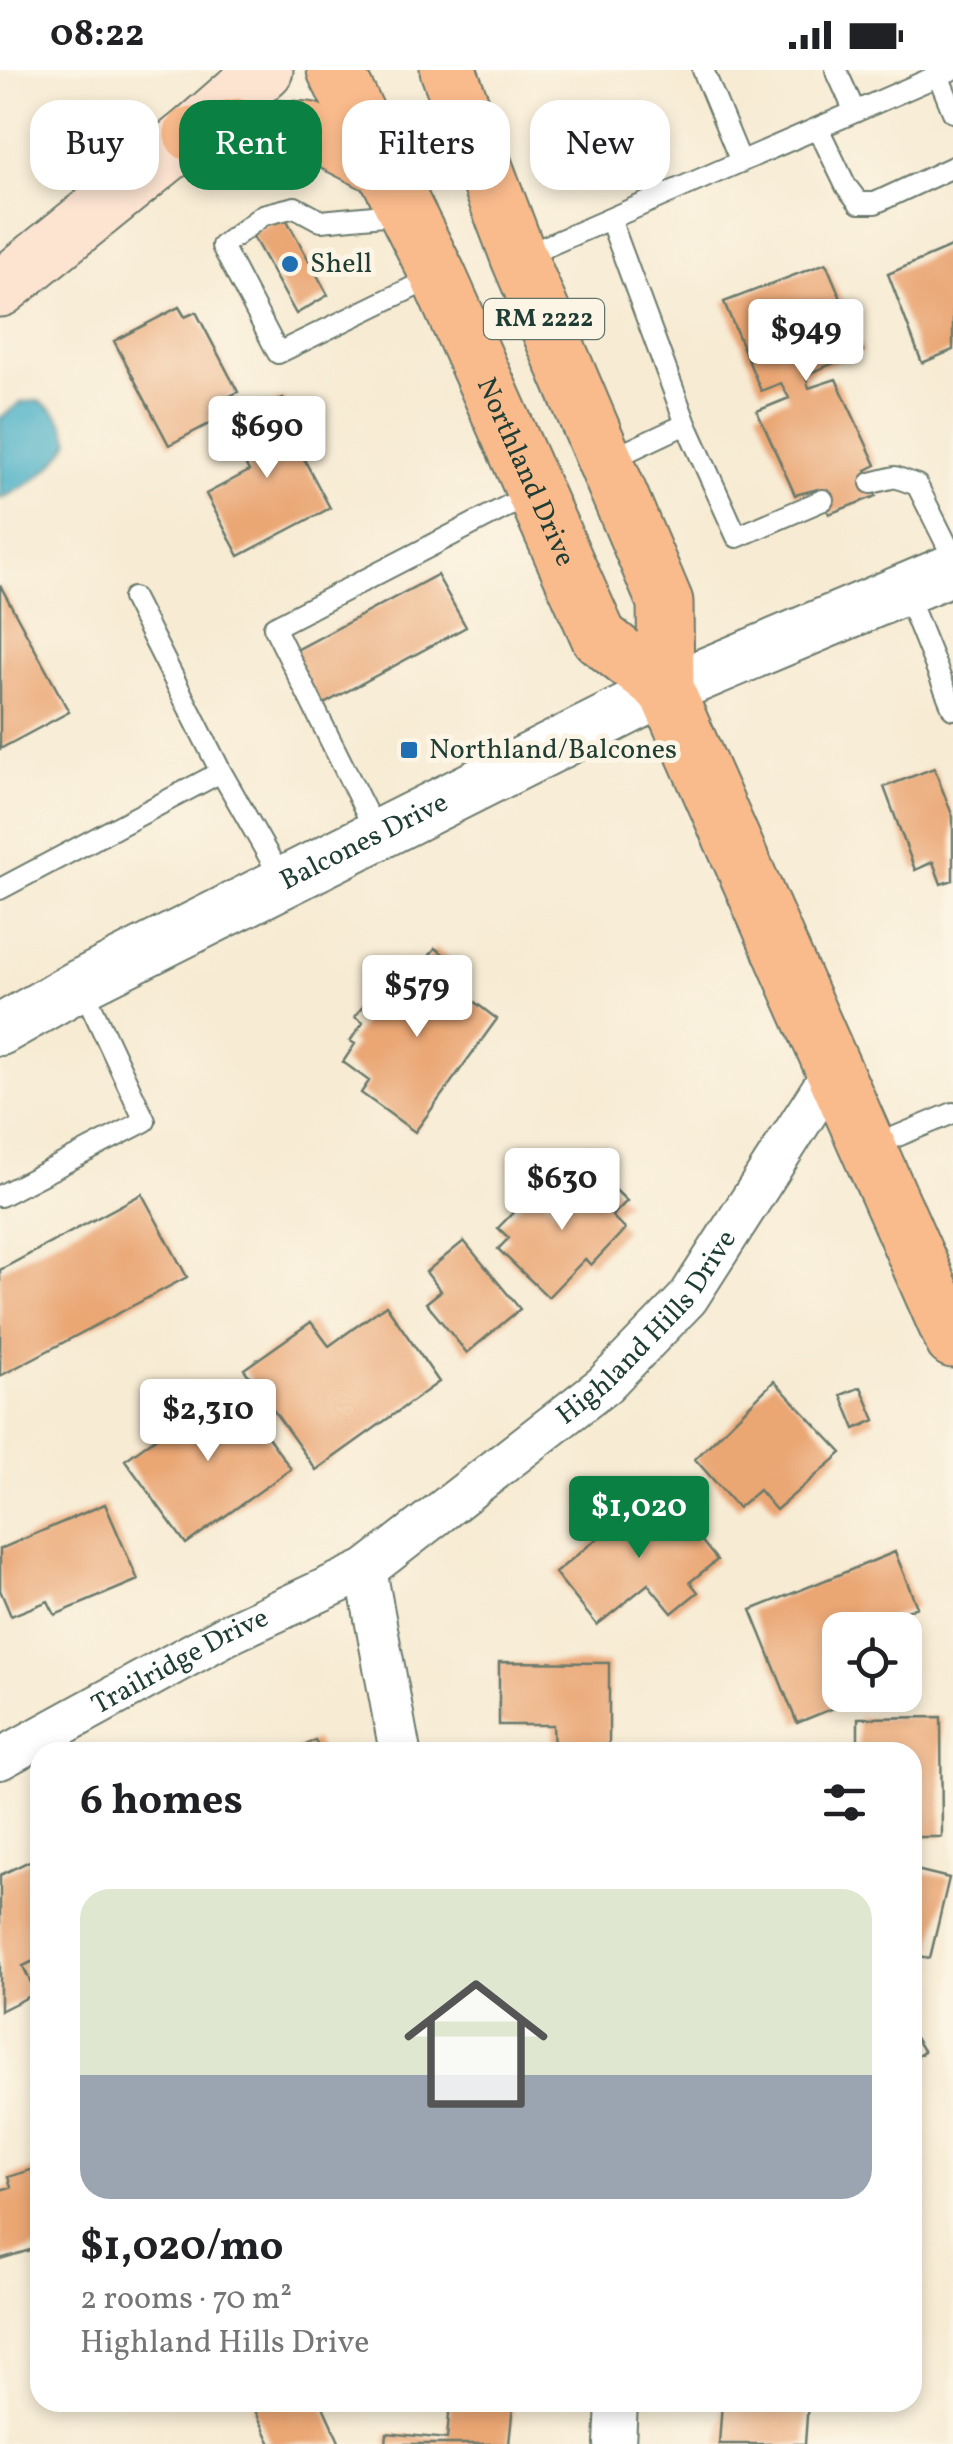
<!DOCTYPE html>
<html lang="en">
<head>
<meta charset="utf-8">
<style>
	body { margin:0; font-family:Vollkorn,serif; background:#f6f6f6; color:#202124; height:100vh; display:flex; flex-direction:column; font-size:38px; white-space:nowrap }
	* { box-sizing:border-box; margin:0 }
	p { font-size:32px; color:#757577 }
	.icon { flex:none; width:55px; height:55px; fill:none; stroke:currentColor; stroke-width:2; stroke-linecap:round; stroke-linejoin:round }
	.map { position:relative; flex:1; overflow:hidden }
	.details { position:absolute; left:30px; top:1672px; width:892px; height:670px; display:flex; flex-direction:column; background:#fff; border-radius:30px; box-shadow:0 5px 15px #0003 }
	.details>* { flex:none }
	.top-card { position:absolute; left:30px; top:30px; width:895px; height:90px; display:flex; gap:20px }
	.buttons { position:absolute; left:822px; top:1542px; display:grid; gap:20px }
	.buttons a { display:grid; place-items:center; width:100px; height:100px; border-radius:20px; background:#fff; box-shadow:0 5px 15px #0003; font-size:50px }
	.price { position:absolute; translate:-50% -85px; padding:0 22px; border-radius:10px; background:#fff; color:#222; font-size:32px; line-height:65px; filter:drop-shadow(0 2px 5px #0008) }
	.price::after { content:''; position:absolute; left:50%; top:60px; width:30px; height:22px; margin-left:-15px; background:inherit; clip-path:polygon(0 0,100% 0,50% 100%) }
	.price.on { background:#0b8043; color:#fff }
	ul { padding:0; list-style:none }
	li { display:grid; align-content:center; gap:20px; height:530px; padding:0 50px }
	li span { display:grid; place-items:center; height:310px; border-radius:30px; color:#555 }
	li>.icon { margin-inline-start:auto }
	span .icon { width:180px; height:180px; fill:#fffc; stroke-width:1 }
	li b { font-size:42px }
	h2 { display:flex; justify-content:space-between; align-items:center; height:120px; padding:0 50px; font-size:42px }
	.tag { padding:0 35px; border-radius:30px; background:#fff; box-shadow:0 5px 15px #0003; font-size:35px; line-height:90px }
	.tag.on { background:#0b8043; color:#fff }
	.status { display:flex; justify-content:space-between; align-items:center; height:70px; padding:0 50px; background:#fff; direction:ltr }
	.status svg { height:28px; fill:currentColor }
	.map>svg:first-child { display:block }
	.water { fill:#48b0c7; stroke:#34767e; stroke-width:2.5 }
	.building { fill:#eaa673 }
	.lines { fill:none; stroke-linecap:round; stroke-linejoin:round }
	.service-casing { stroke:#6b7a6c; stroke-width:24 }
	.minor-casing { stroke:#6b7a6c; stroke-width:44 }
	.tertiary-casing { stroke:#6b7a6c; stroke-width:54 }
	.secondary-casing { stroke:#6b7a6c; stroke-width:59 }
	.primary-casing { stroke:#6b7a6c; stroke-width:59 }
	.service { stroke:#fff; stroke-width:20 }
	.minor { stroke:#fff; stroke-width:40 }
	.tertiary { stroke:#fff; stroke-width:50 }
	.secondary { stroke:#fde4d1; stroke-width:55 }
	.primary { stroke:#fabb8c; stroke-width:55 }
	.poi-dot { fill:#1f6fb2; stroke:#fcf5e5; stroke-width:4 }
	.labels { text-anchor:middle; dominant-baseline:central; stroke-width:10; stroke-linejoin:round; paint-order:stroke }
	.shield { fill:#fcf5e5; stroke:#617469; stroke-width:2.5 }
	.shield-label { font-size:25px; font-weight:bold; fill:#1f3d34 }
	.poi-label { font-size:28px; fill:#1f3d34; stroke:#fcf5e5; text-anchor:start }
	.street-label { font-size:28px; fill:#1f3d34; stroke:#fcf5e5 }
</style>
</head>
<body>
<div class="status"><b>08:22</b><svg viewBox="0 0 49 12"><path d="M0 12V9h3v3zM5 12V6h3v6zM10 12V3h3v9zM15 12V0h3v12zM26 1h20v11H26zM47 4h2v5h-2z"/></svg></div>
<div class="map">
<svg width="953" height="2374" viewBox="0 0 953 2374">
	<rect width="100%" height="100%" fill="#fcf5e5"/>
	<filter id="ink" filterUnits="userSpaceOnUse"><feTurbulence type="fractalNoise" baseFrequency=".01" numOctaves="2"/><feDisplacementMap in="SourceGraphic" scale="20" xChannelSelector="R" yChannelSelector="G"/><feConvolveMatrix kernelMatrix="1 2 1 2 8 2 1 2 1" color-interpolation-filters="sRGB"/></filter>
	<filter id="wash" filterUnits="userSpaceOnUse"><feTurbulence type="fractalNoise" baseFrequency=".0048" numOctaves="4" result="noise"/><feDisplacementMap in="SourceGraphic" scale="40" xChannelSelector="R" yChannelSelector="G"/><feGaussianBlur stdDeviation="2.25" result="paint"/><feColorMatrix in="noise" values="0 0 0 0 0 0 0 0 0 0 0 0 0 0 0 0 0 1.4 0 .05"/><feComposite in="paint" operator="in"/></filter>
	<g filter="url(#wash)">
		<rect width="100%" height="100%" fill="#f7ebd3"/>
		<!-- water -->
		<path class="water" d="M39,331c18,10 25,20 31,40 -13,26 -43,46 -70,58v-81l22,-16z"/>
		<g id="blocks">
			<!-- building -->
			<path class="building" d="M284,145l44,80 -32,19 -45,-81z
				M953,176v104l-31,13 -34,-89z
				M826,193l37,88 -58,24 4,13 27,-9 40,86 -10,5 10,26 -47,18 -11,-25 -23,6 -38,-84 32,-13 -8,-15 -20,8 -37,-89z
				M179,237l6,10 11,-5 42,80 -12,6 7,13 -64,34 -55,-104z
				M283,328l23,43 -9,5 33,62 -91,48 -33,-62 43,-23 -23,-43z
				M437,505l29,52 -148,80 -29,-53z
				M0,515l69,127 -69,37z
				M934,698l19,49v63l-12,4 -8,-22 -18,8 -31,-83z
				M435,878l33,24 -12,16 41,31 -82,113 -54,-39 8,-12 -26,-19 12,-18 -5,-3 13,-18 -8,-6 24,-33 11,8 7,-10 9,7z
				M595,1100l32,31 -15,15 13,13 -34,36 -6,-6 -37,38 -50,-48 11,-11 -11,-10 37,-38 21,21z
				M142,1124l45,83 -187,99v-106z
				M464,1171l56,68 -53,44 -41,-50 15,-12 -15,-19z
				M386,1235l53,77 -123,88 -72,-101 67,-47 18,24z
				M774,1311l68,72 -66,57 -17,-20 -21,18 -43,-49z
				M230,1314l61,85 -105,75 -61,-84z
				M861,1317l14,33 -20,9 -14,-34z
				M659,1418l58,72 -27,22 8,10 -26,21 -24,-29 -51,41 -42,-52z
				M105,1434l33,76 -83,35 -7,-14 -37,15 -11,-26v-41z
				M895,1482l22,55 -57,23h-20v65h25l-68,28 -46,-113z
				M499,1592l110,1v89h-55l-1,-27h-54z
				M941,1647l1,120h-30v-85h-54v-34z
				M315,1670l7,12h-29z
				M40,1786v102l-17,8 13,27 -36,18v-136z
				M912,1799l37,9 -19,80 -11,-2 -5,21z
				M912,1963l12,19 -12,7z
				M40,2097v80l-40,12v-69l11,-3 -3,-10z
				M261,2332h60l19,42h-69l-18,-38z
				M450,2332l63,3 -4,39h-123l1,-11 60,6z
				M722,2332h86l-3,42h-86z"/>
		</g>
	</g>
	<g filter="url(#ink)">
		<use href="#blocks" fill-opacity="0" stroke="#6b7a6c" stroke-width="2.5"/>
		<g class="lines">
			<!-- service casing -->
			<g class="service-casing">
				<path id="service" d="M703,0l38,92
					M836,0l19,42
					M938,5l15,37
					M818,58l28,58 13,17h16l78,-36
					M405,143l-84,8 -26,-14 -32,8 -41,31 56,107 158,-77
					M610,149l76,205
					M522,187l429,-187
					M607,391l79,-37 51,113 86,-37
					M871,413l24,-6 22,8 36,72
					M905,520l48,119
					M221,702l63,111
					M378,766l-104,-209 259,-134
					M0,819l221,-117 -88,-174
					M871,1077l82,-34
					M0,1126l145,-75 -64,-137"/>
			</g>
			<!-- minor casing -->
			<g class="minor-casing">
				<g id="minor">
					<path d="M366,1500l34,182"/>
					<path id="s1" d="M0,1689l228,-125 138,-64 238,-185 84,-87 146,-228"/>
					<path d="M615,2374l2,-42"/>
				</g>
			</g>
			<!-- tertiary casing -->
			<g class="tertiary-casing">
				<g id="tertiary">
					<path id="s2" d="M0,960l81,-46 585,-294 287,-121"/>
				</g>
			</g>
			<!-- secondary casing -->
			<g class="secondary-casing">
				<path id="secondary" d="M0,219l192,-155 73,-64"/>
			</g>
			<!-- primary casing -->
			<g class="primary-casing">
				<g id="primary">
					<path id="s3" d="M335,0l103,205 161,362 67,53"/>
					<path d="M448,0l71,188 146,344 1,88 287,650"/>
					<path d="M192,64l45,-8 71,4 73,37"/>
				</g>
			</g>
			<!-- service -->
			<use href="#service" class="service"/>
			<!-- minor -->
			<use href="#minor" class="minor"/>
			<!-- tertiary -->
			<use href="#tertiary" class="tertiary"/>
			<!-- secondary -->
			<use href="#secondary" class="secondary"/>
			<!-- primary -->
			<use href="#primary" class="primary"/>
		</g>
	</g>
	<!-- markers -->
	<g class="poi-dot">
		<circle cx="290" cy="194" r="10"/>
		<rect x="399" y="670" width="20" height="20" rx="5"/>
	</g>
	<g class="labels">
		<!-- shield labels -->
		<rect class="shield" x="484" y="229" width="120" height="40" rx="8"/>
		<g class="shield-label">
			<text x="544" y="249">RM 2222</text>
		</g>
		<!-- poi labels -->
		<g class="poi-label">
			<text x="310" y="194">Shell</text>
			<text x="429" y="680">Northland/Balcones</text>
		</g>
		<!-- street labels -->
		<g class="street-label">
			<text stroke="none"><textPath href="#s3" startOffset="445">Northland Drive</textPath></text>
			<text stroke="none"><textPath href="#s2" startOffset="410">Balcones Drive</textPath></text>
			<text stroke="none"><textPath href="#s1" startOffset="785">Highland Hills Drive</textPath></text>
			<text stroke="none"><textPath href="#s1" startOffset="205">Trailridge Drive</textPath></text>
		</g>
	</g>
</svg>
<div class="buttons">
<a><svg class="icon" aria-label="locate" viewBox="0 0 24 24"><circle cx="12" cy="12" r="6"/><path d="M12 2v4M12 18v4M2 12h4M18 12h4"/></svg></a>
</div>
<b class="price" style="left:806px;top:314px">$949</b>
<b class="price" style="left:267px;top:411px">$690</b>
<b class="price" style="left:417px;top:970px">$579</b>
<b class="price" style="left:562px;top:1163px">$630</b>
<b class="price" style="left:208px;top:1394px">$2,310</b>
<b class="price on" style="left:639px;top:1491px">$1,020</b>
<div class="top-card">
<a class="tag">Buy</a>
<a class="tag on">Rent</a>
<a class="tag">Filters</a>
<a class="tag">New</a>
</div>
<section class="details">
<h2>6 homes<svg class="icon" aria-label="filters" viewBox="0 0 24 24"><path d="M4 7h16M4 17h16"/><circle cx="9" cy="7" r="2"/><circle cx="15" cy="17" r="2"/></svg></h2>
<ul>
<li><span style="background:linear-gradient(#dfe7d0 60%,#9aa5b1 0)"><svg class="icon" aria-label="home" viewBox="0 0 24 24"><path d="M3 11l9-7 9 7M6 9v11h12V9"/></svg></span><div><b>$1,020/mo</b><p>2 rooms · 70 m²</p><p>Highland Hills Drive</p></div></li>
</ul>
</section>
</div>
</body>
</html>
